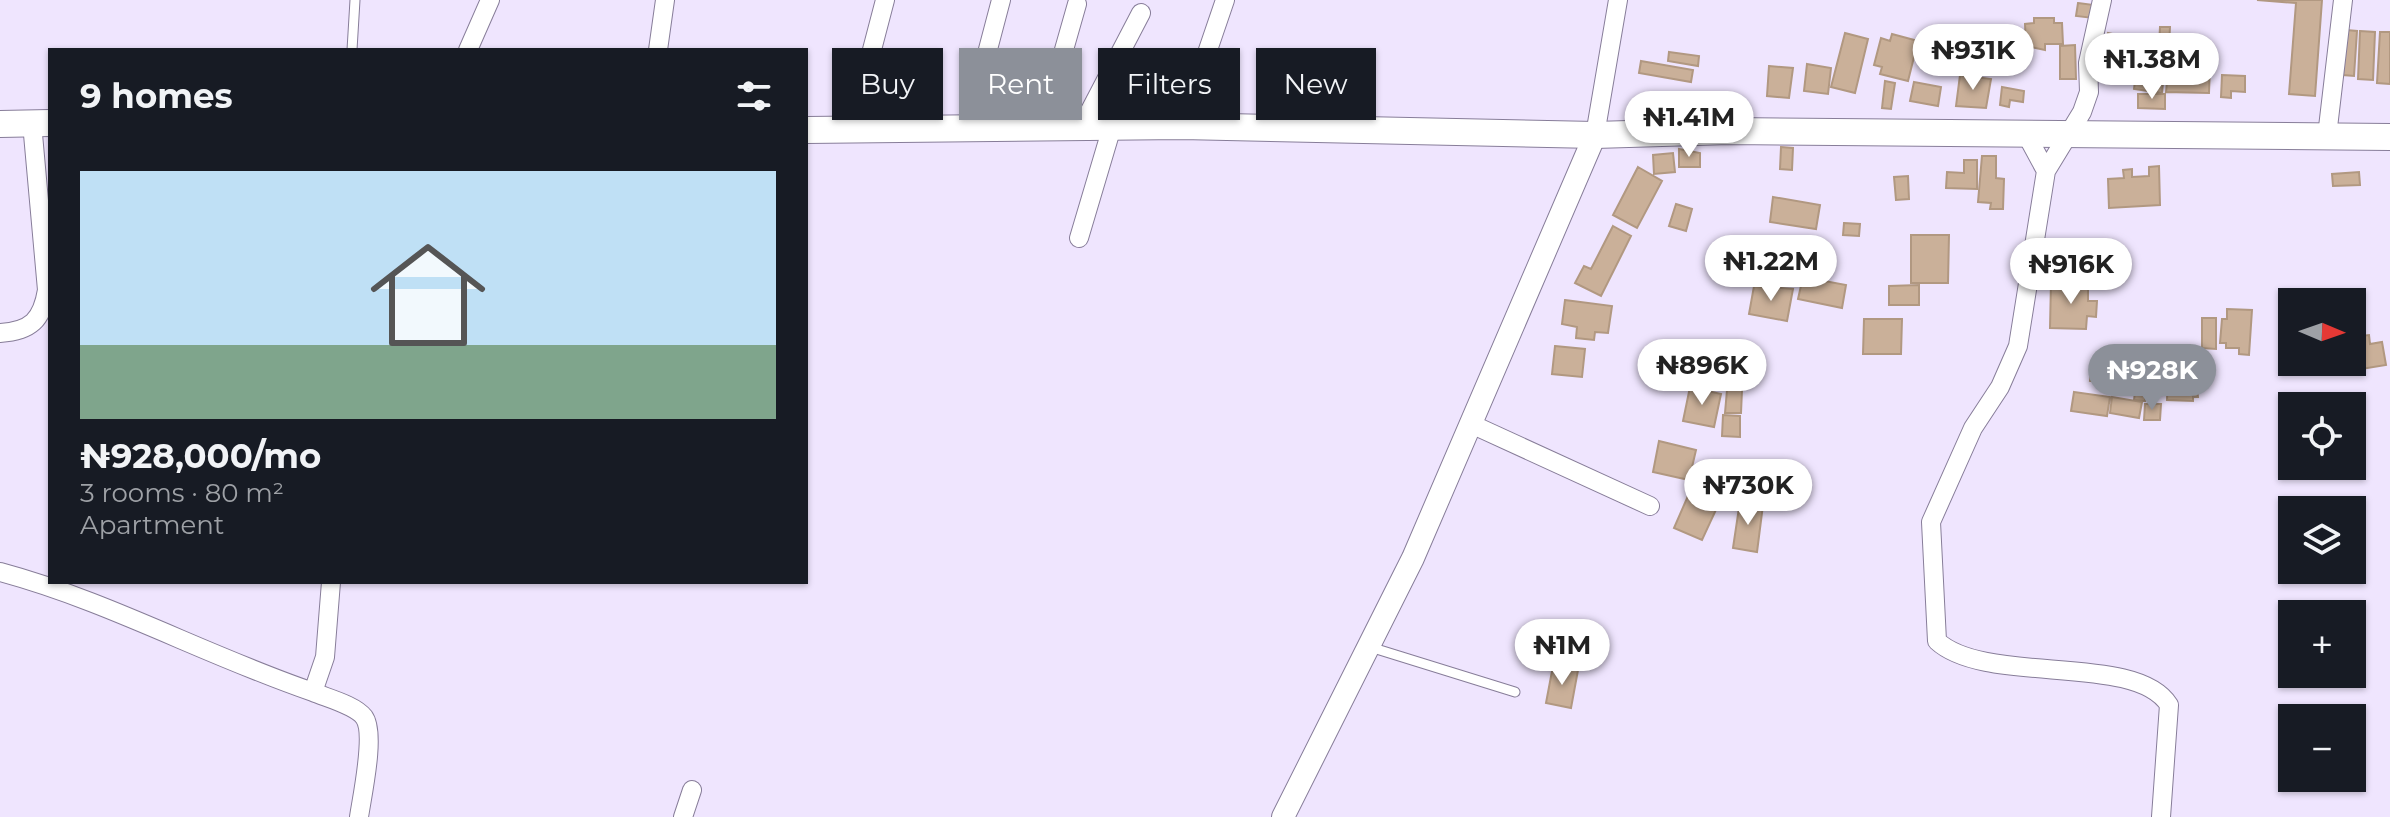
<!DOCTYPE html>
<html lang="en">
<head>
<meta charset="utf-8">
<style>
	body { margin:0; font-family:Montserrat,sans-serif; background:#242831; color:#f1f3f6; height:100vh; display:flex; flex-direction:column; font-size:30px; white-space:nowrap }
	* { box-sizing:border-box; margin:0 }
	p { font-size:26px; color:#9ea1a6 }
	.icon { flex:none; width:44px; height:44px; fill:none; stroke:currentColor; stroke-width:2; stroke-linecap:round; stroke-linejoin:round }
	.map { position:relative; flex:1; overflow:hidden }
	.panel { position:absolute; left:48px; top:48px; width:760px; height:536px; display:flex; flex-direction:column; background:#171b24; border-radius:0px; box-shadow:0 2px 6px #0004 }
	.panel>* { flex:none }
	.banner { position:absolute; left:832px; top:48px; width:760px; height:72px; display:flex; gap:16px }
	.needle { width:52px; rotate:92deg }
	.tools { position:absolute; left:2278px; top:288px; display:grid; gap:16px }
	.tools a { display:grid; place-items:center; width:88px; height:88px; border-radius:0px; background:#171b24; box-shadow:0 2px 6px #0004; font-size:40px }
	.price { position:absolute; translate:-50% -68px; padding:0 18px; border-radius:28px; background:#fff; color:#222; font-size:26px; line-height:52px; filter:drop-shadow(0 2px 4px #0008) }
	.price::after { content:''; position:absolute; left:50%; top:48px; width:24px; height:18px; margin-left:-12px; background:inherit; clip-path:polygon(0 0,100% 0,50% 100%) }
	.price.current { background:#8c9099; color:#fff }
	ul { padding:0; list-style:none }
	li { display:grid; align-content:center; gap:16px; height:424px; padding:0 32px }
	li span { display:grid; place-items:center; height:248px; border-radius:0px; color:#555 }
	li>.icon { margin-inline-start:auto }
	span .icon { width:144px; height:144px; fill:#fffc; stroke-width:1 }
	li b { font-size:34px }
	h2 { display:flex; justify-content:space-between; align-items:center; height:96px; padding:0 32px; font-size:34px }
	.tag { padding:0 28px; border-radius:0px; background:#171b24; box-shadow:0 2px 6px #0004; font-size:28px; line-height:72px }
	.tag.current { background:#8c9099; color:#fff }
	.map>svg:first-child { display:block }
	.building { fill:#cab099; stroke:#b19881; stroke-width:2 }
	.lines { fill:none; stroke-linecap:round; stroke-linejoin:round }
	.service-casing { stroke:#877d99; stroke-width:11 }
	.minor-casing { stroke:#877d99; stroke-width:20 }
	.tertiary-casing { stroke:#877d99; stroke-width:24 }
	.secondary-casing { stroke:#877d99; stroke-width:28 }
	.service { stroke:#fff; stroke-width:9 }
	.minor { stroke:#fff; stroke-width:18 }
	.tertiary { stroke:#fff; stroke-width:22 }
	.secondary { stroke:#fff; stroke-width:26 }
</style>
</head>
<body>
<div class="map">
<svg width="2390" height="817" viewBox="0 0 2390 817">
	<rect width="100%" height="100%" fill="#efe5fe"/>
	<!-- building -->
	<path class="building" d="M2257,0h65l-7,96 -26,-2 7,-91z
		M2078,3l16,2 -1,13 -17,-2z
		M2034,18h20v5h8l1,21h-18v6l-19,-4 -1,-22 9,-1z
		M2160,27h10l-1,19h-10z
		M2346,30l11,1 -3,45 -11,-1z
		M2360,31l15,1 -2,48 -15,-1z
		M2380,32h10v52l-13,-1z
		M1845,33l23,6 -13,54 -24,-6z
		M2108,33l32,7 -4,21 -33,-7z
		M1892,34l26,7 -10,40 -28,-7 2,-7 -8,-2 7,-27 9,3z
		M2075,45l1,34h-16v-33z
		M2139,50l27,3 -4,40 -28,-4z
		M1669,52l30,4 -1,10 -30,-5z
		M2170,52h22l-1,12 19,1 -1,28 -43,-1z
		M1641,61l52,9 -2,12 -52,-9z
		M1807,64l24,4 -3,26 -24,-3z
		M1769,66l24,2 -4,30 -22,-2z
		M1960,75l31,4 -5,29 -30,-2z
		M2222,75l23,1v16l-14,-1v7l-10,-1z
		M1885,81l10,2 -4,26 -9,-1z
		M1914,82l27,5 -3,19 -28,-5z
		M2002,87l22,4 -1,11 -13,-2 -1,7 -9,-2z
		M1646,93l18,2 -3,21 -18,-2z
		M2138,94h27v15l-27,-1z
		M1685,97l18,2 -1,14 -18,-1z
		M1781,147l12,1 -1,22 -12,-1z
		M1679,149l21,4v14h-21z
		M1673,153l2,19 -21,2 -1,-19z
		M1982,156h14v22l8,1 -1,30h-13l1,-6 -13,-1z
		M1964,160h13v29l-31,-1 1,-16 17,1z
		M2159,166l1,39 -51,3 -1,-29 16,-1 -1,-8 9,-1v8l17,-1v-9z
		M1638,167l24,14 -25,47 -24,-13z
		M2359,172l1,13 -27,1 -1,-12z
		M1908,176l1,23 -13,1 -2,-23z
		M1773,197l47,8 -4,24 -46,-7z
		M1676,204l16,5 -6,22 -17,-5z
		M1844,223l16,1 -1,12 -16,-1z
		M1613,226l18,10 -30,60 -26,-13 9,-17 7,3z
		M1911,235h38l-1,48h-37z
		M1771,247l21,5 -6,33 -21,-4z
		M1803,277l43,8 -4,23 -44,-9z
		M2051,282l37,1v18h9l-1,16 -9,-1 -1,13 -36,-1z
		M1919,285v20h-30v-19z
		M1754,286l39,3 -6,32 -38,-7z
		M1565,300l47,6 -4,27 -13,-1 -1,8 -18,-2 1,-11 -15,-3z
		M2227,309l25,1 -3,45 -10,-1v-6h-13v-5h-6l2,-24h5z
		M2202,318h14v31l-14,-1z
		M1864,319h38l-1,35h-38z
		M2369,335l1,9 12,-2 4,23 -50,8 -2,-11h18v-25z
		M1687,341l28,8 -9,35 -29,-8z
		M1555,346l30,3 -3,28 -30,-3z
		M1734,350l15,3 -5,29 -16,-3z
		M2093,358l33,4 -3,23 -33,-4z
		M2168,371h27l3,26h-5v4l-26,-1z
		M2136,384l10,1 -1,16 -11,-1z
		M1690,387l31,7 -7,33 -31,-6z
		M1727,390h15l-1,23h-16z
		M2074,392l36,5 -3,19 -36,-5z
		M2112,397l30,5 -3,16 -29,-5z
		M2145,404h16l-1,16h-16z
		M1723,415l17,1v21l-18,-1z
		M1659,441l37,9 -7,30 -36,-8z
		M1691,489l29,12 -18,39 -28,-12z
		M1740,501l23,4 -6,47 -24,-4z
		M1553,666l25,4 -7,38 -25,-5z"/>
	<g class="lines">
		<!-- service casing -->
		<g class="service-casing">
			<path id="service" d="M352,50l3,-50
				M1370,647l145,45"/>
		</g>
		<!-- minor casing -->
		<g class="minor-casing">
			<path id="minor" d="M2102,0l-14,63 1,29 -7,20 -36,59 -28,175 -18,41 -27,41 -42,94 6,119c49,45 199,11 232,64l-8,112
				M468,50l22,-50
				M658,50l7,-50
				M1182,126l43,-126
				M1042,127l35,-123
				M1081,128l60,-115
				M967,129l34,-129
				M851,130l34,-130
				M2026,134l20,37
				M1595,135l23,-135
				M2327,136l16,-136
				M1079,238l33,-111
				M0,333c31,-2 42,-13 47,-43l-15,-167
				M1471,424l179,82
				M0,572c108,29 207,84 313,120l12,-35 6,-75
				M313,692c14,6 42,13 51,25 12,16 -2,79 -5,100
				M683,817l9,-27"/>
		</g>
		<!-- tertiary casing -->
		<g class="tertiary-casing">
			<path id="tertiary" d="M1283,817l130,-259 182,-423"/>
		</g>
		<!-- secondary casing -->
		<g class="secondary-casing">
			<path id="secondary" d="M0,124l50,-1
				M806,130l376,-4 413,9 134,-4 661,6"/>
		</g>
		<!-- service -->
		<use href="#service" class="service"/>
		<!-- minor -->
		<use href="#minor" class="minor"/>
		<!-- tertiary -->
		<use href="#tertiary" class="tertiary"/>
		<!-- secondary -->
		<use href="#secondary" class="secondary"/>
	</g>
</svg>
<div class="tools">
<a><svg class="needle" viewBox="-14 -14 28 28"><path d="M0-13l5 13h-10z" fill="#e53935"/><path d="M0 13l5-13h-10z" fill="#9ea1a6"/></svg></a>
<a><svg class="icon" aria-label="locate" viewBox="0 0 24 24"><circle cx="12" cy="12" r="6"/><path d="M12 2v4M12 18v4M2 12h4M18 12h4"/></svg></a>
<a><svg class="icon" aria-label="layers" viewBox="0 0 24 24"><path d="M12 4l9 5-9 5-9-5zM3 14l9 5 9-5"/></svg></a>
<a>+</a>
<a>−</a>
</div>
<b class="price" style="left:1973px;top:92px">₦931K</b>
<b class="price" style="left:2152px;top:101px">₦1.38M</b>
<b class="price" style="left:1689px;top:159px">₦1.41M</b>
<b class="price" style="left:1771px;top:303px">₦1.22M</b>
<b class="price" style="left:2071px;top:306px">₦916K</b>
<b class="price" style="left:1702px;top:407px">₦896K</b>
<b class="price current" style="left:2152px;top:412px">₦928K</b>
<b class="price" style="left:1748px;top:527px">₦730K</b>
<b class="price" style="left:1562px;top:687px">₦1M</b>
<div class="banner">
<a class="tag">Buy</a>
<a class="tag current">Rent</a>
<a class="tag">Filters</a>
<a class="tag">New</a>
</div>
<section class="panel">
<h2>9 homes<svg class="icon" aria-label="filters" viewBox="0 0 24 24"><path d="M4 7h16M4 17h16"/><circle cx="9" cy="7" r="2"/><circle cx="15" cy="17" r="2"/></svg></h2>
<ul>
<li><span style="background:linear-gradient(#bfe0f5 70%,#7fa58c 0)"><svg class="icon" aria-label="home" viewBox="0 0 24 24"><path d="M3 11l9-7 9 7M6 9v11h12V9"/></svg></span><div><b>₦928,000/mo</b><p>3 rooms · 80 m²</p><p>Apartment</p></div></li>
</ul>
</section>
</div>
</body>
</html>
